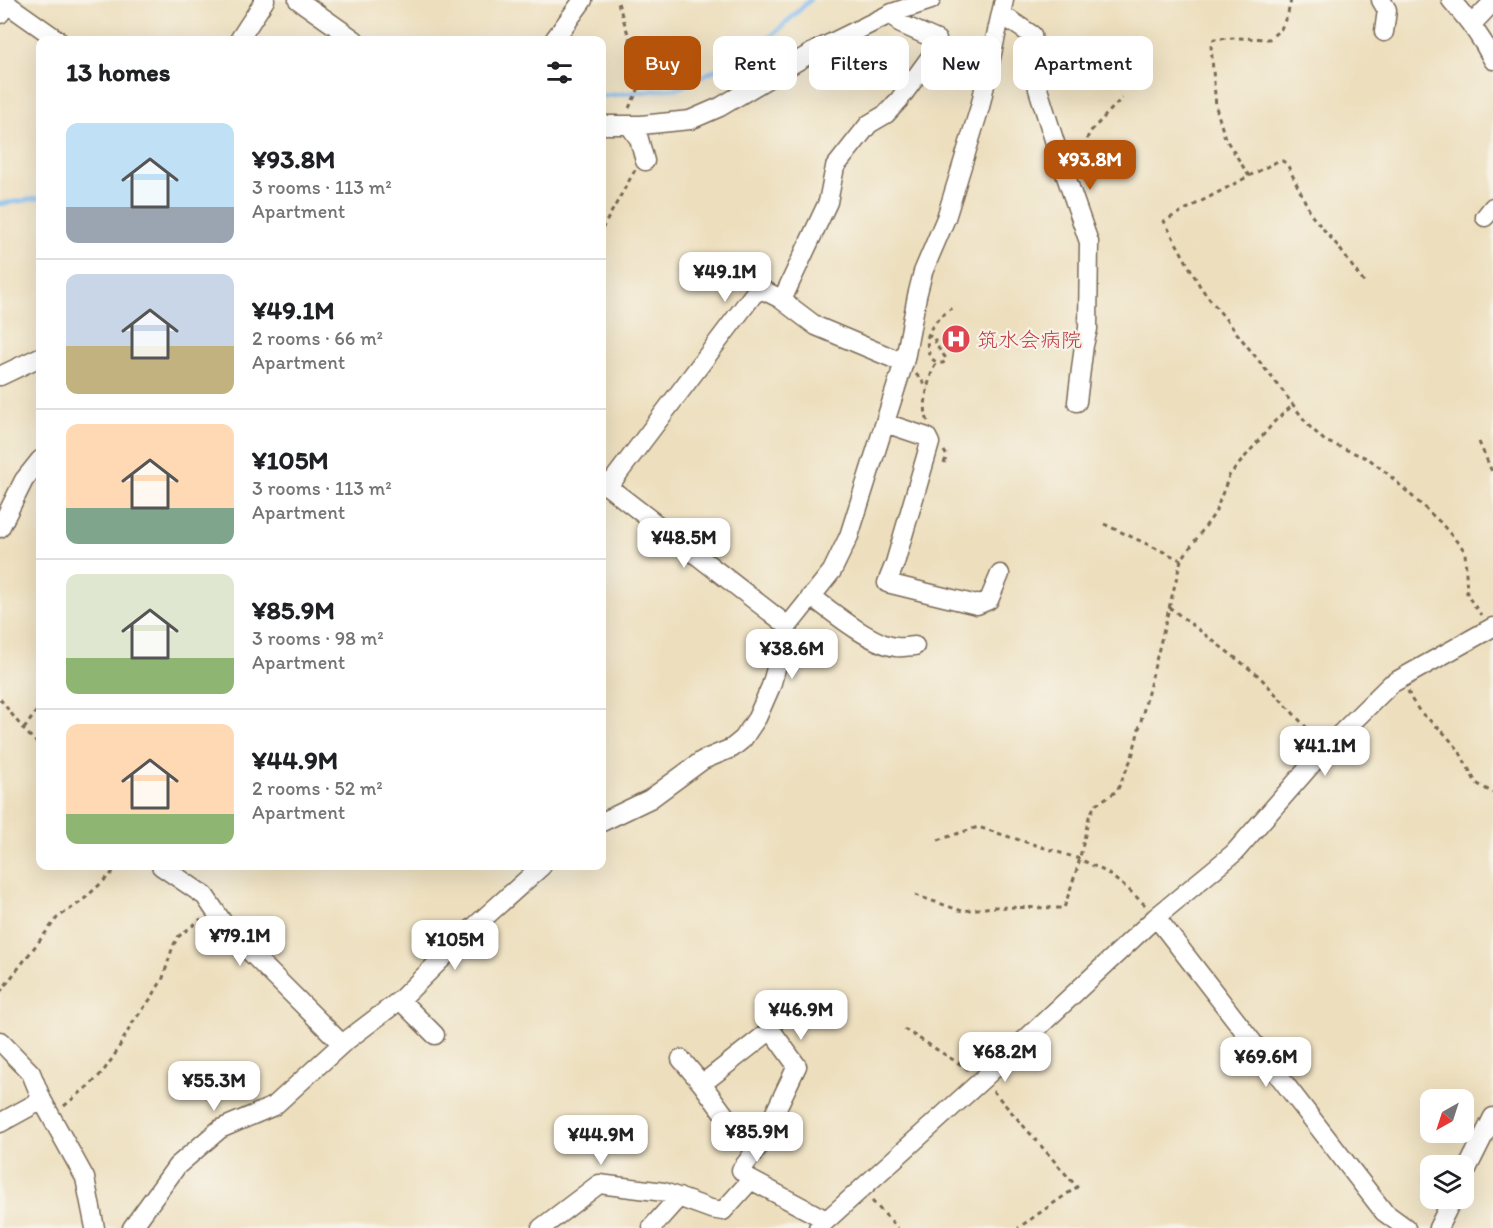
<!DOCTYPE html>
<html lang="en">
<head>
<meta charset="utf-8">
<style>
	body { margin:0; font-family:Itim,"Klee One",sans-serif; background:#f6f6f6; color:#202124; height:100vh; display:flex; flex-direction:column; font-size:22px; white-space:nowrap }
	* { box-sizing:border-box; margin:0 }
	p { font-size:20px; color:#757577 }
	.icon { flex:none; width:33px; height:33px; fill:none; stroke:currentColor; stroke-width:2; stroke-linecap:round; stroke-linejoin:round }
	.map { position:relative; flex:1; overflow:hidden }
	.sheet { position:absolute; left:36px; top:36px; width:570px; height:834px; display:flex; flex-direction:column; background:#fff; border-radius:12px; box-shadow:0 6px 24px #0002 }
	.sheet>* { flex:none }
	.top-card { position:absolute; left:624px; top:36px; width:570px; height:54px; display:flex; gap:12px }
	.needle { width:39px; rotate:219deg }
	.tools { position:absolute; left:1420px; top:1089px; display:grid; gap:12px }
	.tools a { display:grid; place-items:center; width:54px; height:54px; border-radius:12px; background:#fff; box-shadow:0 6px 24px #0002; font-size:30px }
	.price { position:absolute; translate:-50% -51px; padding:0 14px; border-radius:12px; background:#fff; color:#222; font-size:20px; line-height:39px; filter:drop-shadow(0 2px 3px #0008) }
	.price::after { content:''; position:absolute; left:50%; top:36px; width:18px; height:14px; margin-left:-9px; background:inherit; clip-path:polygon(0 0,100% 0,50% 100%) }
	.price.selected { background:#b45309; color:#fff }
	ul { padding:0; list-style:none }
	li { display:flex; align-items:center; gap:18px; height:150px; padding:0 30px }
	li+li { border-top:2px solid #e0e0e0 }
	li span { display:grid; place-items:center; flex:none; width:168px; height:120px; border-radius:12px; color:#555 }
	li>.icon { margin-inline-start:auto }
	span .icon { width:72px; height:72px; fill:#fffc; stroke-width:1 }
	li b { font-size:26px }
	h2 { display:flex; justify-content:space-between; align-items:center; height:72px; padding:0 30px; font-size:26px }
	.chip { padding:0 21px; border-radius:12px; background:#fff; box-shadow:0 6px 24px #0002; font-size:21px; line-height:54px }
	.chip.selected { background:#b45309; color:#fff }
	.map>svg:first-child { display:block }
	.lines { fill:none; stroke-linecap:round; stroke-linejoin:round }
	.stream { stroke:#7fbbf1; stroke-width:4.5 }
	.minor-casing { stroke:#796956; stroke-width:21 }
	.path { stroke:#796956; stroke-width:3; stroke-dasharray:4.5 4.5; stroke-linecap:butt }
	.minor { stroke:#fff; stroke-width:18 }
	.labels { text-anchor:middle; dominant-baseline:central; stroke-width:4.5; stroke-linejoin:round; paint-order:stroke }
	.health-label { font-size:21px; fill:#be3a42; stroke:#f7f3e8; text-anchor:start }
</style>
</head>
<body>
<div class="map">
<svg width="1493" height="1228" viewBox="0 0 1493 1228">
	<rect width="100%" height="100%" fill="#f7f3e8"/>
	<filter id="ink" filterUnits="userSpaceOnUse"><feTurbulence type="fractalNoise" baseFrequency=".0167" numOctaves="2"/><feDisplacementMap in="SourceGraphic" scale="12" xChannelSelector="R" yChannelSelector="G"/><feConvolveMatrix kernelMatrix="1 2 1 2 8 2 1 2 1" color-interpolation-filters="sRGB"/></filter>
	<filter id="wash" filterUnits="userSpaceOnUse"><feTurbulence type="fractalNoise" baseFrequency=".008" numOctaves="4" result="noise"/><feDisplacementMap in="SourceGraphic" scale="24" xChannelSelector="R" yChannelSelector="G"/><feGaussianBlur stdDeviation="1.35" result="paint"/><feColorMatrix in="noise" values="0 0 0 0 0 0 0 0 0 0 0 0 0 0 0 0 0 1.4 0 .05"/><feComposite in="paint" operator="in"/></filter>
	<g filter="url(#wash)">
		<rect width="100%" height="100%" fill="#eddfbe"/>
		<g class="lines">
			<!-- stream -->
			<path class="stream" d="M602,96l78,-8 44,-23 50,-31 36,-34
				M0,204l40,-6"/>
		</g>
	</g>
	<g filter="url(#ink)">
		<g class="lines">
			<!-- minor casing -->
			<g class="minor-casing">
				<path id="minor" d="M298,0l57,40
					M1381,0l6,10 -3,22
					M1451,0c17,20 30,36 42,60
					M0,14l7,-10 51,36
					M1001,14l31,21 6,54 24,76 27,77 -1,87 -4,16 -7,57
					M1472,24l21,-22
					M239,40l26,-40
					M554,40l29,-40
					M602,125h39l49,-5 30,-13 93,-55 79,-39 39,-13
					M629,125l10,14 6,22
					M1485,217l8,-10
					M782,300l46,-98 7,-35 34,-43 17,-10 13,-14 35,-48 3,-12 -36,-16 -9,-11
					M0,376l40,-19
					M885,423l42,14 3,6 -35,120 -8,20 90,22 12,-5 11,-26
					M602,482l186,144
					M608,487l145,-192 8,-6 18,9 37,28 88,37
					M0,528l24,-48 16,-20
					M811,596c21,16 60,48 85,51 6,1 13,-1 19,-1
					M602,822l48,-23 53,-39 29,-12 11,-9 14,-21 14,-32 17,-60 44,-55 17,-35 56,-177 12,-63 6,-24 23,-54 34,-111 24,-107
					M161,866l44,30 23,34 114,114
					M1156,917l228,295 22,16
					M400,1000l35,35
					M0,1041l31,32 11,27 43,78 10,50
					M681,1059l21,25 30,41 32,11
					M702,1084l69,-54 26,36 -38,80 -18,24 10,10
					M0,1123l42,-23
					M1464,1175l29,-58
					M132,1228l45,-62 43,-37 54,-23 68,-62 58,-44 74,-73 68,-61
					M541,1228l58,-44 65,8 47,17 12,2 28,-31 75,40
					M653,1228l-1,-1 27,-30
					M818,1228l165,-149 173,-162 78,-64 91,-104 66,-65 102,-57
					M1438,1228l15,-30"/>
			</g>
			<!-- path -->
			<path class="path" d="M1291,0l-3,13 -7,16 -12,10 -32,-1 -23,1 -3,7 5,61 9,31 24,38 -85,45 37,67 81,102 26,35 17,16 44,18 19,15 52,48 25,29 2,44 14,20
				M618,3l25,77 -14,28
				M1079,165l10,-32 33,-35
				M1249,176l29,-15h5l5,5 24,50 25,29 28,39
				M602,229l33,-59
				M927,337l3,-1 4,1 2,8 9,12 1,3 -3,3c-15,-1 -15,-11 -16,-24 4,-15 12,-22 25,-31
				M916,374l12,14
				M928,421c-7,-12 1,-48 9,-59
				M1479,442l14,32
				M944,451l3,5 -3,7
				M1104,524l77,36
				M1169,607l90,69 56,61
				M1408,691l4,9 8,12 22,19 16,18 18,34 17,10
				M0,699l24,31 16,16
				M24,729l16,-23
				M938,840l40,-13 102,32 26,13 23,18 16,15
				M915,895l47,16 31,-4 71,1 14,-42 11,-49 6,-12 22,-14 15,-34 49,-197 34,-47 14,-37 46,-55 18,-16
				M0,992l57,-74 25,-17 28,-26 8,-9
				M904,1029l67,42
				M993,1091l84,96 -59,41
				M64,1106l27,-22 11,-11 12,-17 19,-34 19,-25 11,-19 10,-32 5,-9 23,-18
				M872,1201l26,27"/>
			<!-- minor -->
			<use href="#minor" class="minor"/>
		</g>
	</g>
	<!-- icons -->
	<defs>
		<g id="hospital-disc" transform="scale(1.5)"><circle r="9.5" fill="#e0444e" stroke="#f7f3e8"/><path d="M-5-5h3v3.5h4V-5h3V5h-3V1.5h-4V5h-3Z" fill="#fff"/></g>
	</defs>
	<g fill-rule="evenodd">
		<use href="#hospital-disc" x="956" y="339"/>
	</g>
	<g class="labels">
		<!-- health labels -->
		<g class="health-label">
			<text x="977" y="339">筑水会病院</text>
		</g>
	</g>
</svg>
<div class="tools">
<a><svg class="needle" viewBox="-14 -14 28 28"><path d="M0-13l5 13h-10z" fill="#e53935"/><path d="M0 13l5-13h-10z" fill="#757577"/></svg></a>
<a><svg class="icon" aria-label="layers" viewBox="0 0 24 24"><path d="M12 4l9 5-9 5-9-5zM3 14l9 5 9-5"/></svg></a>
</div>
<b class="price selected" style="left:1090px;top:191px">¥93.8M</b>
<b class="price" style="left:725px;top:303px">¥49.1M</b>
<b class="price" style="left:684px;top:569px">¥48.5M</b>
<b class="price" style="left:792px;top:680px">¥38.6M</b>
<b class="price" style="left:1325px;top:777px">¥41.1M</b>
<b class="price" style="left:240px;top:967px">¥79.1M</b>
<b class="price" style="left:455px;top:971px">¥105M</b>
<b class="price" style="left:801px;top:1041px">¥46.9M</b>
<b class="price" style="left:1005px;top:1083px">¥68.2M</b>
<b class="price" style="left:1266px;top:1088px">¥69.6M</b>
<b class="price" style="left:214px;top:1112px">¥55.3M</b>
<b class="price" style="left:757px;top:1163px">¥85.9M</b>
<b class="price" style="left:601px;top:1166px">¥44.9M</b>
<div class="top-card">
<a class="chip selected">Buy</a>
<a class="chip">Rent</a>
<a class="chip">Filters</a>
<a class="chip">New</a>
<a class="chip">Apartment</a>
</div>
<section class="sheet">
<h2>13 homes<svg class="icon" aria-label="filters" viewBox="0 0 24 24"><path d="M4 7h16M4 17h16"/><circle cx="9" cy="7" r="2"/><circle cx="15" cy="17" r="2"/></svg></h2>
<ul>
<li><span style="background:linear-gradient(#bfe0f5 70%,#9aa5b1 0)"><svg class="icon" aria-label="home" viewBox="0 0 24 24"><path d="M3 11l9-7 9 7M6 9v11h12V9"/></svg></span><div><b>¥93.8M</b><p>3 rooms · 113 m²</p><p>Apartment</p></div></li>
<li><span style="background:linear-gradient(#c9d6e8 60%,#c2b280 0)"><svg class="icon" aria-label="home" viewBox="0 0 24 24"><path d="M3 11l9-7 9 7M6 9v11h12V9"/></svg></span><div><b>¥49.1M</b><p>2 rooms · 66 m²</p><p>Apartment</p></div></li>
<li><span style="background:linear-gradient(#ffd9b3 70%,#7fa58c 0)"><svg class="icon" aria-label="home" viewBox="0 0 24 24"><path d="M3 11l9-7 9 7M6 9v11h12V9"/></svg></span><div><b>¥105M</b><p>3 rooms · 113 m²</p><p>Apartment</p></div></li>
<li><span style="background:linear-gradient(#dfe7d0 70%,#8fb573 0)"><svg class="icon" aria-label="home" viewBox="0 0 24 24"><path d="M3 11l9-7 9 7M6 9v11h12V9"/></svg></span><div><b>¥85.9M</b><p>3 rooms · 98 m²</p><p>Apartment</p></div></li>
<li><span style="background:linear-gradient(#ffd9b3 75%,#8fb573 0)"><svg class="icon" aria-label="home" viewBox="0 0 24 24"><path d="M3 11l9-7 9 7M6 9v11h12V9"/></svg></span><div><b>¥44.9M</b><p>2 rooms · 52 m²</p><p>Apartment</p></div></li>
</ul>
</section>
</div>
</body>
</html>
